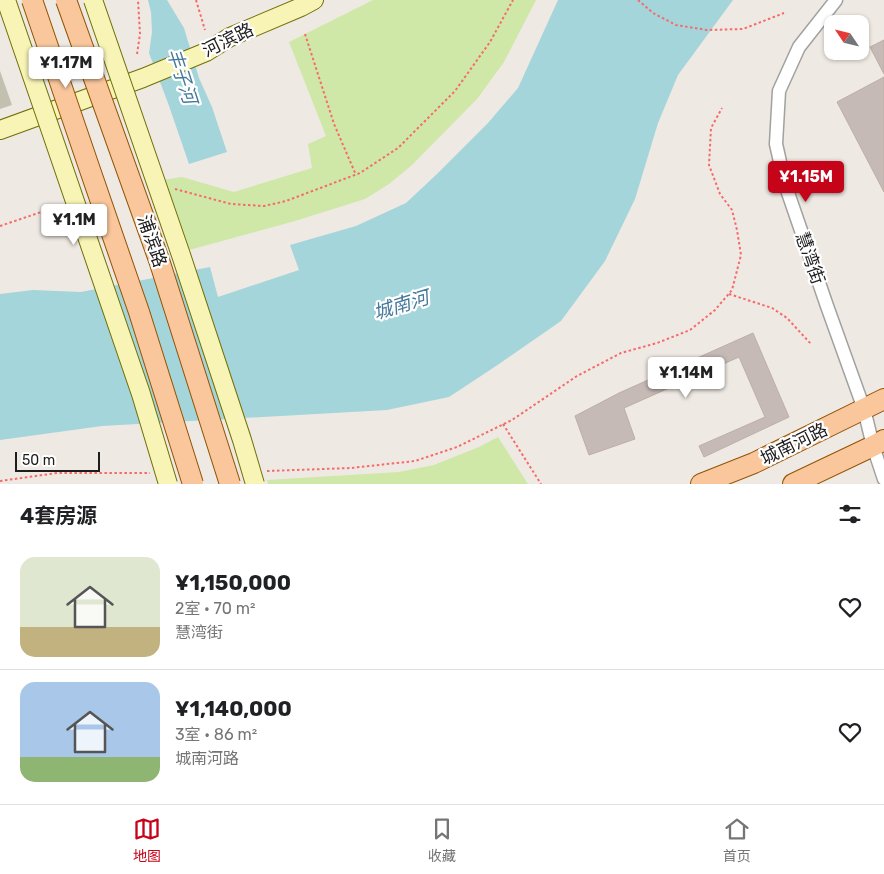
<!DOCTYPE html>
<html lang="zh">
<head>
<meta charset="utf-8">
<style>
	body { margin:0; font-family:Rubik,"Noto Sans SC",sans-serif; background:#f6f6f6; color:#202124; height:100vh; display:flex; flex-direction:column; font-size:19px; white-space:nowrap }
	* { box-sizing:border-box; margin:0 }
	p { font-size:16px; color:#757577 }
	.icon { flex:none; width:28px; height:28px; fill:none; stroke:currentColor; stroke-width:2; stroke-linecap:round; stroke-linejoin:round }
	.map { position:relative; height:484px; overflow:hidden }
	.details { display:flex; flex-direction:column; background:#fff; flex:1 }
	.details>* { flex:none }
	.needle { width:32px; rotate:305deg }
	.fabs { position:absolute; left:824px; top:15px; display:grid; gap:10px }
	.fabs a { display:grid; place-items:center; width:45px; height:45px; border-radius:10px; background:#fff; box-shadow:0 1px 4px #0004; font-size:25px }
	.scale { position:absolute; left:15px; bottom:12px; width:85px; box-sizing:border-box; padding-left:5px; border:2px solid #1d1d1d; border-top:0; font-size:14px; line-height:18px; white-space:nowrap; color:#1d1d1d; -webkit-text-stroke:4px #fff; paint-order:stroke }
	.price { position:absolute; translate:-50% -42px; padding:0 11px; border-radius:5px; background:#fff; color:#222; font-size:16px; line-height:32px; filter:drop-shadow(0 1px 2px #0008) }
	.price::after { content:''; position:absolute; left:50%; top:30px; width:15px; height:11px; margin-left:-8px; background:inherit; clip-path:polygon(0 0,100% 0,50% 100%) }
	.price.selected { background:#c50419; color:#fff }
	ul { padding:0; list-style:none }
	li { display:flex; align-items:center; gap:15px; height:125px; padding:0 20px }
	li+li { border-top:1px solid #e0e0e0 }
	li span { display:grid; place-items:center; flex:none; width:140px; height:100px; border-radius:15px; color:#555 }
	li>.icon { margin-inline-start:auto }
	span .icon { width:60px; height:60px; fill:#fffc; stroke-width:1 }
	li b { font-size:21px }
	h2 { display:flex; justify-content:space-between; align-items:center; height:60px; padding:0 20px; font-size:21px }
	.tab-bar { display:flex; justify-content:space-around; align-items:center; height:70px; border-top:1px solid #e0e0e0; background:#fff; font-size:14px; color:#757577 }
	.tab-bar a { display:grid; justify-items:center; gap:2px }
	.tab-bar .selected { color:#c50419 }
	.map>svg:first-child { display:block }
	.construction { fill:#c2c0ae }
	.grass { fill:#cfe8a8 }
	.water { fill:#a3d5db }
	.building { fill:#c5bab6; stroke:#bfaea5 }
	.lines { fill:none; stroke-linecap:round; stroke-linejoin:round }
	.street-casing { stroke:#a1a1a1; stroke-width:15 }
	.secondary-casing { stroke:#707007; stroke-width:20 }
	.primary-casing { stroke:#925303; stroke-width:22 }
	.path { stroke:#f76a6b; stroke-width:2; stroke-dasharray:2.5 2.5; stroke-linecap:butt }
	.street { stroke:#fff; stroke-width:12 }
	.secondary { stroke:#f8f4b6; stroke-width:18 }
	.primary { stroke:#fac69b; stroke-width:20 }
	.secondary-bridge-casing { stroke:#707007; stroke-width:20; stroke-linecap:butt }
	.primary-bridge-casing { stroke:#925303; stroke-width:22; stroke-linecap:butt }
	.secondary-bridge { stroke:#f8f4b6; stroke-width:18 }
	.primary-bridge { stroke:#fac69b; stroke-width:20 }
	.labels { text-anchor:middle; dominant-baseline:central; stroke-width:4.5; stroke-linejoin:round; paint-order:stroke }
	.street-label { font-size:18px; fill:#1d1d1d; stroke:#fff }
	.water-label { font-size:19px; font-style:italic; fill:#45799b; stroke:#fff }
</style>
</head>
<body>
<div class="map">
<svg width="884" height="484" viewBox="0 0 884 484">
	<rect width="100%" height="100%" fill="#eee9e2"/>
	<!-- construction -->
	<path class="construction" d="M0,71l12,34 -12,4z"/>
	<!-- grass -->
	<path class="grass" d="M373,0h163l-32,62 -27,37 -65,66 -23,19 -24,15 -70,22 -106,29 -27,-70 20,-3 52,15 78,-24 -4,-24 18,-8 -37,-94z
		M498,437l30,47h-260l-1,-4 132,-8 35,-7 45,-18z"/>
	<!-- water -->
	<path class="water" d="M148,0h19l17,28 15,50 13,29 15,45 -38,12 -21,-61 -19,-50 3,-21 -1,-20z
		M558,0h175l-55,75 -20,48 -23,76 -30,62 -44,60 -62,43 -50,33 -62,13 -285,16 -102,14v-146l33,-4 48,2 129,-25 8,30 81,-27 -9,-25 66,-19 50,-23 31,-29 51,-51 30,-35z"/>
	<!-- building -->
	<path class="building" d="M884,40v34l-14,-27z
		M884,77v115l-47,-90z
		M753,333l36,84 -85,40 -5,-11 66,-29 -26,-60 -115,51 11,31 -46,16 -14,-39 44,-23z"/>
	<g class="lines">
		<!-- street casing -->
		<g class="street-casing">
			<path id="street" d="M836,0l-37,47 -20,44 -3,53 9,40 42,122 37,103 9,37 11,33"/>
		</g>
		<!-- secondary casing -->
		<g class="secondary-casing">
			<path id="secondary" d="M0,130l143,-52 63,-26 24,-15 71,-30 13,-7"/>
		</g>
		<!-- primary casing -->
		<g class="primary-casing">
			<path id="primary" d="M701,484l53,-21 130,-64
				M793,484l80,-38 11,-6"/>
		</g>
		<!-- path -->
		<path class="path" d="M196,0l9,30
			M638,0l15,13 23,12 31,5 36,-1 41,-16
			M305,34l29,90 22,51
			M137,54l3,-20 -2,-34
			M175,189l56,15 33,2 22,-5 74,-28 38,-25 57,-57 35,-49 23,-42
			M0,226l62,-21
			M729,294l43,14 15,10 24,26
			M503,424l38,60
			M267,471l84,-3 64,-7 42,-14 55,-27 65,-44 44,-23 36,-10 33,-13 25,-20 17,-20 9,-35 -4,-25 -5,-20 -12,-16 -11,-29 2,-37 11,-20
			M0,481l57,-8h93"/>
		<!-- street -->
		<use href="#street" class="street"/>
		<!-- secondary -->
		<use href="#secondary" class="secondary"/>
		<!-- primary -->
		<use href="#primary" class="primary"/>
		<!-- secondary-bridge casing -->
		<g class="secondary-bridge-casing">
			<path id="secondary-bridge" d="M6,0l135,394 27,90
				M93,0l88,255 61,185 13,44"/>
		</g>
		<!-- primary-bridge casing -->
		<g class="primary-bridge-casing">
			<path id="primary-bridge" d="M32,0l57,167 50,145 54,172
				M66,0l93,260 71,224"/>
		</g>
		<!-- secondary-bridge -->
		<use href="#secondary-bridge" class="secondary-bridge"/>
		<!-- primary-bridge -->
		<use href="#primary-bridge" class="primary-bridge"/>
	</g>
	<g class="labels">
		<!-- street labels -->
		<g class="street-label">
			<text transform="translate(228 40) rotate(-26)">河滨路</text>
			<text transform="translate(152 241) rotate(71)">浦滨路</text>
			<text transform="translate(810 258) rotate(71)">慧湾街</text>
			<text transform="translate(794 444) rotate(-26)">城南河路</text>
		</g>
		<!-- water labels -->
		<g class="water-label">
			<text transform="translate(182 76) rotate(72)">丰子河</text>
			<text transform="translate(401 305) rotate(-17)">城南河</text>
		</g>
	</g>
</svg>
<div class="fabs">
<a><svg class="needle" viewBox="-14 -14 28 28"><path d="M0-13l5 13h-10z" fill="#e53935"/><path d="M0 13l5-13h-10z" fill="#757577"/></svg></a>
</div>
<div class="scale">50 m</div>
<b class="price" style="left:66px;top:89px">¥1.17M</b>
<b class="price selected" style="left:806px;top:203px">¥1.15M</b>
<b class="price" style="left:74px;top:246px">¥1.1M</b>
<b class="price" style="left:686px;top:399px">¥1.14M</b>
</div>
<section class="details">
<h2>4套房源<svg class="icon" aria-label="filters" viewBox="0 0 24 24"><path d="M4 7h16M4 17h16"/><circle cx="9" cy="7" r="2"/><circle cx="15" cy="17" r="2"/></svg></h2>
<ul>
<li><span style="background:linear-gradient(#dfe7d0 70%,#c2b280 0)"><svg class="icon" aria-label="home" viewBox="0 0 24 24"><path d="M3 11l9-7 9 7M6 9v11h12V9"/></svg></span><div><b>¥1,150,000</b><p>2室 · 70 m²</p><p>慧湾街</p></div><svg class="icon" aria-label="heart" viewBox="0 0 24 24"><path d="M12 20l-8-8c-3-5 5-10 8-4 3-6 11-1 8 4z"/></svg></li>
<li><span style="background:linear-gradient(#a9c7e8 75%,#8fb573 0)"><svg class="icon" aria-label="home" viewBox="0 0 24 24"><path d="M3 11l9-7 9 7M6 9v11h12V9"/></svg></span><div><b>¥1,140,000</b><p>3室 · 86 m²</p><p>城南河路</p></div><svg class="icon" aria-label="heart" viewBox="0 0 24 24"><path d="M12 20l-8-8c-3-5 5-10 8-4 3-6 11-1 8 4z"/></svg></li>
</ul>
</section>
<nav class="tab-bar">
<a class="selected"><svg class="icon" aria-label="map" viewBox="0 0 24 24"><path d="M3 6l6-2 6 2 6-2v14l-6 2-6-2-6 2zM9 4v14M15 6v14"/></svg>地图</a>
<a><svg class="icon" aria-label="saved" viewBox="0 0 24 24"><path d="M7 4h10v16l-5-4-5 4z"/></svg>收藏</a>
<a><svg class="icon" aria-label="home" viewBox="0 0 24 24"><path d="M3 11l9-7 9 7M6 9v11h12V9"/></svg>首页</a>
</nav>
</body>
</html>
